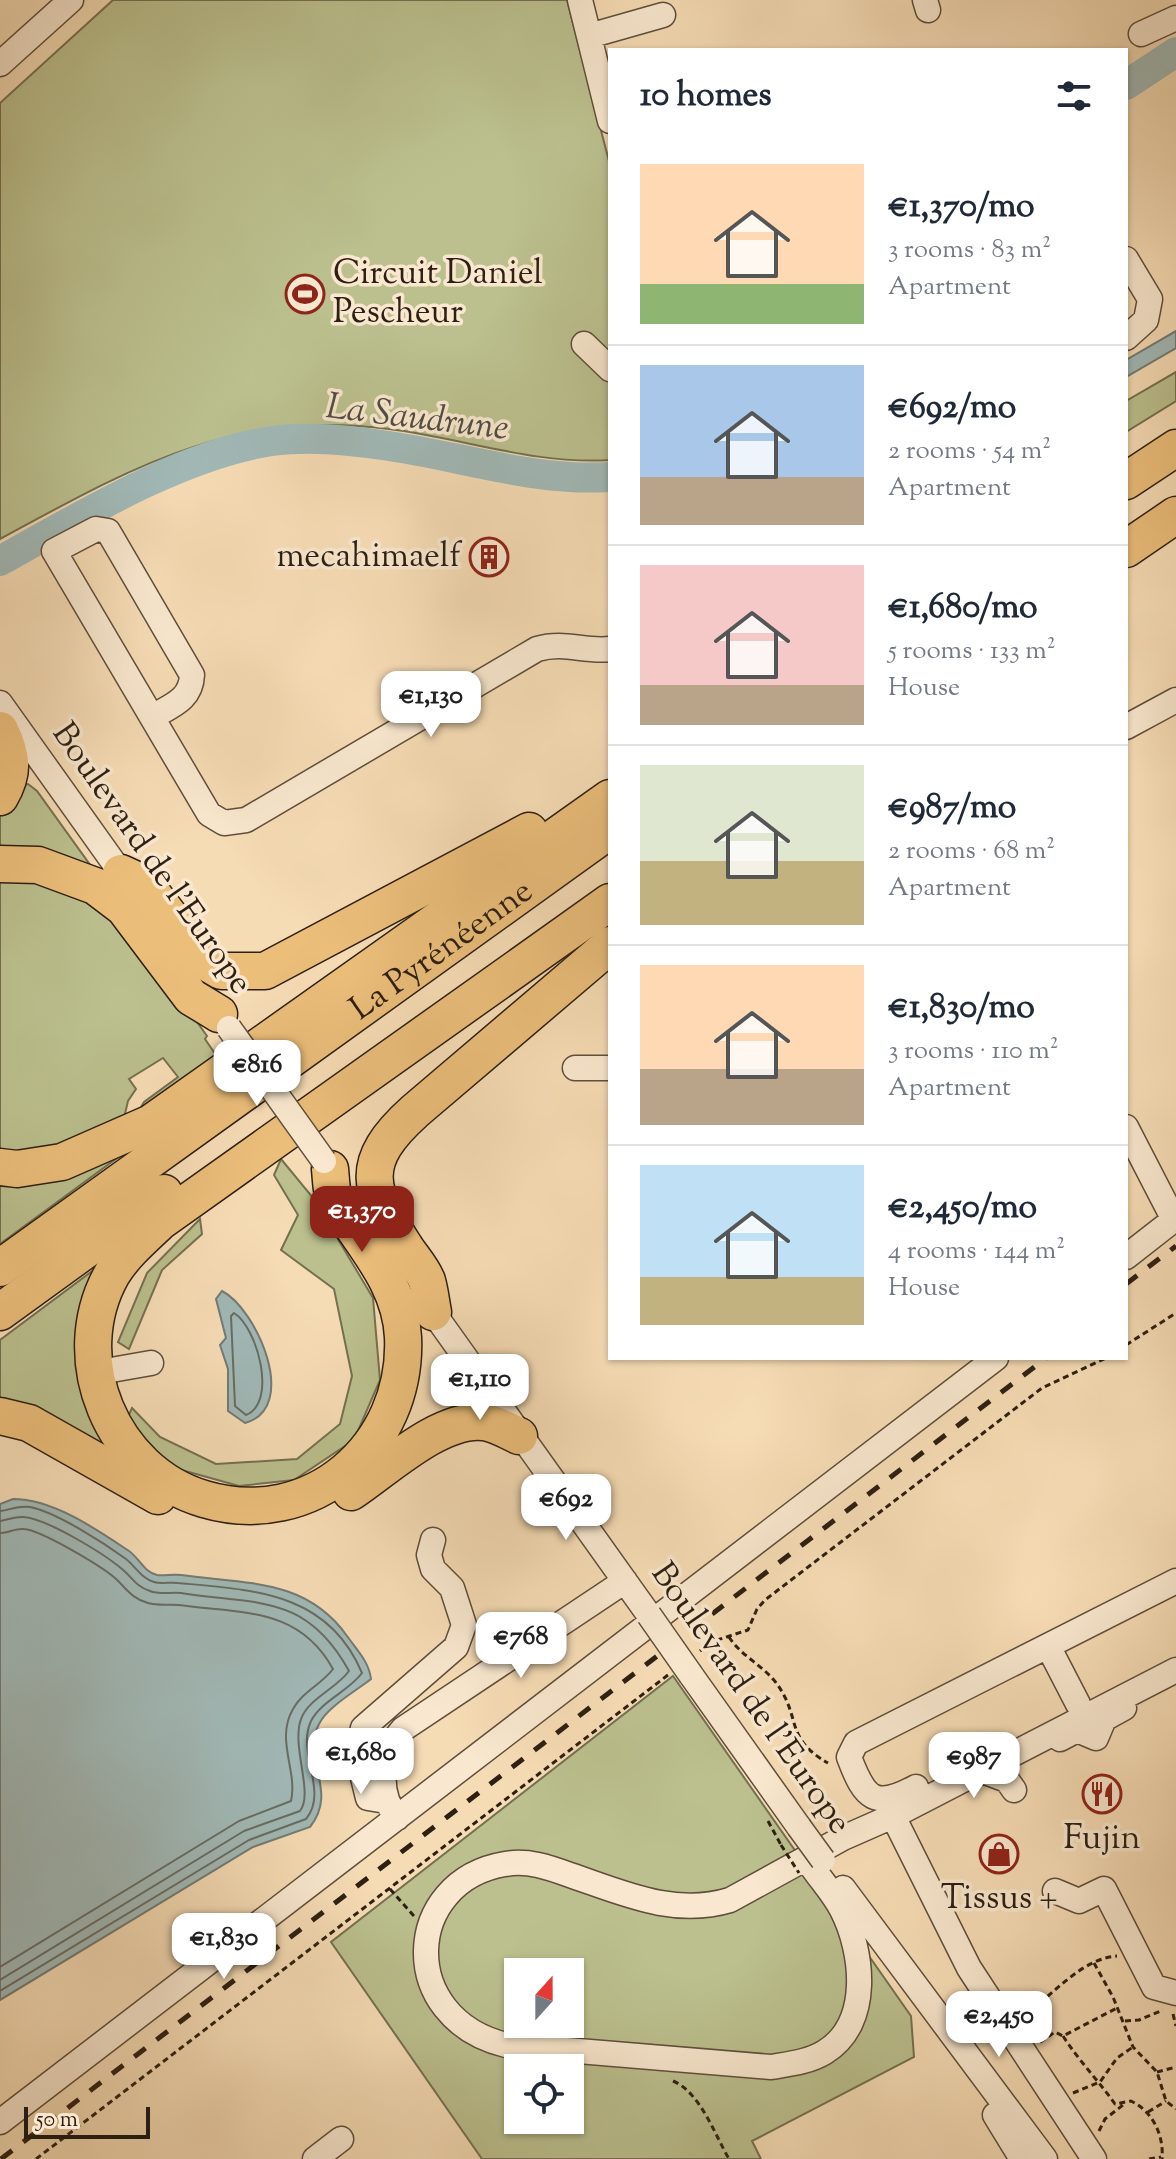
<!DOCTYPE html>
<html lang="en">
<head>
<meta charset="utf-8">
<style>
	body { margin:0; font-family:"Sorts Mill Goudy",serif; background:#f6f6f7; color:#1f2937; height:100vh; display:flex; flex-direction:column; font-size:30px; white-space:nowrap }
	* { box-sizing:border-box; margin:0 }
	p { font-size:26px; color:#747a83 }
	.icon { flex:none; width:44px; height:44px; fill:none; stroke:currentColor; stroke-width:2; stroke-linecap:round; stroke-linejoin:round }
	.map { position:relative; flex:1; overflow:hidden }
	.details { position:absolute; left:608px; top:48px; width:520px; height:1312px; display:flex; flex-direction:column; background:#fff; border-radius:0px; box-shadow:0 2px 6px #0004 }
	.details>* { flex:none }
	.needle { width:52px; rotate:21deg }
	.tools { position:absolute; left:504px; top:1958px; display:grid; gap:16px }
	.tools a { display:grid; place-items:center; width:80px; height:80px; border-radius:0px; background:#fff; box-shadow:0 2px 6px #0004; font-size:40px }
	.scale { position:absolute; left:24px; bottom:20px; width:126px; box-sizing:border-box; padding-left:8px; border:4px solid #2d1f12; border-top:0; font-size:22px; line-height:28px; white-space:nowrap; color:#2d1f12; -webkit-text-stroke:6px #f9e8cf; paint-order:stroke }
	.price { position:absolute; translate:-50% -68px; padding:0 18px; border-radius:16px; background:#fff; color:#222; font-size:26px; line-height:52px; filter:drop-shadow(0 2px 4px #0008) }
	.price::after { content:''; position:absolute; left:50%; top:48px; width:24px; height:18px; margin-left:-12px; background:inherit; clip-path:polygon(0 0,100% 0,50% 100%) }
	.price.active { background:#8f2418; color:#fff }
	ul { padding:0; list-style:none }
	li { display:flex; align-items:center; gap:24px; height:200px; padding:0 32px }
	li+li { border-top:2px solid #e0e1e3 }
	li span { display:grid; place-items:center; flex:none; width:224px; height:160px; border-radius:0px; color:#555 }
	li>.icon { margin-inline-start:auto }
	span .icon { width:96px; height:96px; fill:#fffc; stroke-width:1 }
	li b { font-size:34px }
	h2 { display:flex; justify-content:space-between; align-items:center; height:96px; padding:0 32px; font-size:34px }
	.map>svg:first-child { display:block }
	.green { fill:#bbc08e; stroke:#747050; stroke-width:2; fill-rule:evenodd }
	.water { fill:#a1b9b7; stroke:#737b75; stroke-width:2 }
	.lines { fill:none; stroke-linecap:round; stroke-linejoin:round }
	.shore { stroke:#676c64; stroke-width:2 }
	.river { stroke:#a1b9b7; stroke-width:30 }
	.minor-casing { stroke:#5f4e3b; stroke-width:27 }
	.highway-casing { stroke:#2d1f12; stroke-width:39 }
	.path { stroke:#2d1f12; stroke-width:3; stroke-dasharray:6 4; stroke-linecap:butt }
	.minor { stroke:#f9e8cf; stroke-width:24 }
	.highway { stroke:#ebbe7a; stroke-width:36 }
	.rail { stroke:#2d1f12; stroke-width:5; stroke-dasharray:14 14; stroke-linecap:butt }
	.minor-bridge-casing { stroke:#5f4e3b; stroke-width:27; stroke-linecap:butt }
	.path-bridge { stroke:#2d1f12; stroke-width:3; stroke-dasharray:6 4; stroke-linecap:butt }
	.minor-bridge { stroke:#f9e8cf; stroke-width:24 }
	.labels { text-anchor:middle; dominant-baseline:central; stroke-width:7; stroke-linejoin:round; paint-order:stroke }
	.poi-label { font-size:34px; fill:#2d1f12; stroke:#f9e8cf }
	.street-label { font-size:34px; fill:#2d1f12; stroke:#f9e8cf }
	.water-label { font-size:36px; font-style:italic; fill:#504d44; stroke:#f9e8cf }
</style>
</head>
<body>
<div class="map">
<svg width="1176" height="2159" viewBox="0 0 1176 2159">
	<rect width="100%" height="100%" fill="#f6dcb5"/>
	<filter id="stains"><feTurbulence type="fractalNoise" baseFrequency=".0025" numOctaves="4"/><feColorMatrix values="0 0 0 0 .2 0 0 0 0 .09 0 0 0 0 .02 0 0 0 .5 -.17"/></filter>
	<radialGradient id="worn" r=".72"><stop offset=".6" stop-color="#630" stop-opacity="0"/><stop offset="1" stop-color="#630" stop-opacity=".3"/></radialGradient>
	<!-- green -->
	<path class="green" d="M113,0h454l43,165v295c-76,5 -147,-22 -221,-31 -157,-20 -256,38 -389,110v-436z
		M1176,372v29l-50,31v-31z
		M28,784l9,7 56,78 -93,-15v-39l23,-30z
		M0,875l54,4 74,46 79,111 -2,3 17,25 -82,45 4,-7 34,-25 -15,-19 -34,21 7,10 -8,12 -4,17 -54,30 -70,10z
		M124,1153l-124,91v-67z
		M281,1159l33,40 59,99 7,82 -26,60 -60,40 -55,6 -68,-19 -44,-48 5,-11 28,29 56,27 81,-5 43,-35 12,-48 -18,-87 -53,-39 17,-35 -24,-40z
		M200,1219l2,15 -40,36 -33,79 -11,-7 29,-69z
		M123,1248l-33,77 46,140 -136,-59v-66z
		M673,1676l238,340 3,41 -162,84 9,18h-279l-151,-217zM518,1972h52v52h-52zM518,2068h52v52h-52z"/>
	<!-- water -->
	<path class="water" d="M1176,331v17l-50,29v-17z
		M222,1291c35,18 78,117 23,132l-17,-12v-42l-8,-24 6,-7 -10,-39z
		M13,1499c40,0 83,30 116,52 10,7 15,21 28,24 7,1 16,-1 24,0 64,9 125,3 166,61 10,14 22,26 24,43 -15,12 -44,28 -52,45 -18,35 20,67 -9,103l-57,20 -253,153v-496z"/>
	<g class="lines">
		<!-- shore -->
		<path class="shore" d="M234,1313c23,14 44,89 12,102l-11,-9 -4,-90z
			M0,1511c10,-1 19,-6 30,-4 26,5 74,36 96,52 10,8 15,19 28,23 7,2 16,0 24,1 76,7 150,9 184,90 -13,18 -41,28 -51,48 -15,32 18,70 -5,98l-57,21 -249,151
			M0,1521c8,-1 15,-5 24,-4 23,2 79,36 98,52 10,8 14,18 28,22 10,4 21,1 31,2 76,12 125,0 168,78 -13,18 -40,27 -48,48 -10,28 13,74 -1,92l-56,20 -244,149
			M0,1533c8,0 16,-5 24,-4 17,1 77,37 91,49 11,10 17,21 33,25 10,3 21,1 31,2 62,9 119,1 154,64 -11,15 -31,23 -40,40 -18,31 5,62 -2,92l-52,20 -239,146"/>
		<!-- river -->
		<path class="river" d="M1126,85l50,-33
			M0,561c79,-44 182,-107 272,-120 36,-5 74,-1 110,4 75,10 151,37 228,32"/>
		<!-- minor casing -->
		<g class="minor-casing">
			<path id="minor" d="M580,0l30,121
				M925,0l3,10
				M1141,34l35,-16
				M589,36l74,-21
				M0,64l71,-64
				M1126,259l24,40 -4,21 -20,18
				M584,344l26,25
				M0,703l129,181
				M154,716c19,-11 37,-17 38,-41l-84,-144 -12,-2 -42,22 155,263 15,9 22,-3 291,-171c28,-8 46,3 73,0
				M1126,727l50,-27
				M575,1068h35
				M1126,1127l48,93
				M1126,1257l50,-39
				M425,1301l224,314
				M94,1373l57,-10
				M1048,1646l30,58
				M691,1675l108,152
				M1060,1739l17,-9 19,8 8,-19 20,-11
				M980,1770l27,10 7,10
				M916,1787c-41,22 -51,13 -67,-30l7,-14 320,-162
				M386,1801l-18,-3 -11,-45 6,-25 93,-81 8,-22 -12,-37 -19,-19 -4,-14 4,-15
				M893,1816l76,152 125,191
				M397,1818c-21,-27 -16,-64 6,-89l222,-148
				M810,1864c10,15 24,30 32,46 21,41 30,113 -17,142 -16,10 -36,12 -54,15l-265,-22c-110,-27 -103,-164 -1,-181 23,-4 43,3 65,11 53,18 104,42 160,25l113,-62 50,-22 283,-146
				M843,1888l202,271
				M1055,1891l24,10 25,-12 50,98 22,6
				M995,2115l27,44
				M0,2122l996,-764
				M315,2159l26,-20"/>
		</g>
		<!-- highway casing -->
		<g class="highway-casing">
			<g id="highway">
				<path d="M1126,481l50,-33"/>
				<path d="M1126,549l50,-34"/>
				<path d="M0,730c12,25 15,42 0,67"/>
				<path d="M0,864l38,1 57,21 29,22 67,89 28,17"/>
				<path d="M121,873l24,11 59,77 17,10h44l264,-140"/>
				<path d="M0,1167l17,2 45,-7 89,-39 459,-325"/>
				<path d="M330,1169c1,9 1,21 4,29 4,9 12,18 17,26 24,35 50,68 52,113 5,109 -91,194 -199,162 -92,-27 -140,-140 -92,-225 12,-20 32,-37 49,-53l449,-319"/>
				<path id="s1" d="M0,1268l610,-438"/>
				<path d="M0,1312l164,-119"/>
				<path d="M433,1312c-2,-10 -3,-21 -6,-31 -4,-11 -13,-21 -20,-31 -39,-60 -50,-87 8,-139l195,-166"/>
				<path d="M0,1416l29,7 129,73"/>
				<path d="M351,1492c35,-23 89,-75 133,-70 11,1 24,9 35,14"/>
			</g>
		</g>
		<!-- path -->
		<path class="path" d="M1126,1345l50,-32
			M729,1637c12,19 35,29 48,47 25,35 7,54 51,79
			M700,1651l11,-9 37,-12 9,-21 8,-9 277,-212 64,-30
			M768,1821l13,24
			M390,1889l24,27
			M1094,1963l19,34 20,50 24,25 9,29 10,8
			M1173,2014l3,12
			M1024,2015c30,-20 56,-56 93,-59
			M1125,2021l14,-1 24,-10
			M1063,2036c16,25 35,44 52,68l16,-3c23,11 33,36 31,58
			M1040,2042l15,-10 8,4 54,-28
			M1157,2072l19,-5
			M673,2081c27,11 42,54 56,78
			M1073,2093l27,-11 17,-24 16,-11
			M1148,2112l18,-11
			M1099,2131l6,-12 18,-14
			M36,2159l632,-484
			M1149,2159l12,-2"/>
		<!-- minor -->
		<use href="#minor" class="minor"/>
		<!-- highway -->
		<use href="#highway" class="highway"/>
		<!-- rail -->
		<path class="rail" d="M1126,1284l50,-38
			M1,2159l1045,-801"/>
		<!-- minor-bridge casing -->
		<g class="minor-bridge-casing">
			<path id="minor-bridge" d="M229,1028l95,133
				M649,1615l42,60
				M799,1827l24,33"/>
		</g>
		<!-- path-bridge -->
		<path class="path-bridge" d="M781,1845l18,28"/>
		<!-- minor-bridge -->
		<use href="#minor-bridge" class="minor-bridge"/>
	</g>
	<!-- icons -->
	<defs>
		<g id="stadium-ring" transform="scale(2)"><circle r="9.5" fill="#f9e8cf" stroke="#8f2418" stroke-width="1.5"/><path d="M0-5a6.5 5 0 1 0 0 10a6.5 5 0 1 0 0-10ZM-3.5-1.8h7v3.6h-7Z" fill="#8f2418"/></g>
		<g id="building-ring" transform="scale(2)"><circle r="9.5" fill="#f9e8cf" stroke="#8f2418" stroke-width="1.5"/><path d="M-4-6H4V6H1V3H-1V6H-4ZM-2.5-4.3h1.7v1.8h-1.7ZM.8-4.3h1.7v1.8H.8ZM-2.5-1h1.7V.8h-1.7ZM.8-1h1.7V.8H.8Z" fill="#8f2418"/></g>
		<g id="restaurant-ring" transform="scale(2)"><circle r="9.5" fill="#f9e8cf" stroke="#8f2418" stroke-width="1.5"/><path d="M-5-6h1v4h1v-4h1v4h1v-4h1v5L-1.5 .5V6h-2V.5L-5-1ZM5-6V6H3V1.5H1.5Q1.5-4 5-6Z" fill="#8f2418"/></g>
		<g id="shop-ring" transform="scale(2)"><circle r="9.5" fill="#f9e8cf" stroke="#8f2418" stroke-width="1.5"/><path d="M-5-2.5h2.3a2.7 3.5 0 0 1 5.4 0H5L5.5 6h-11ZM-1.5-2.5h3a1.5 2.3 0 0 0-3 0Z" fill="#8f2418"/></g>
	</defs>
	<g fill-rule="evenodd">
		<use href="#stadium-ring" x="305" y="294"/>
		<use href="#building-ring" x="489" y="557"/>
		<use href="#restaurant-ring" x="1102" y="1794"/>
		<use href="#shop-ring" x="999" y="1854"/>
	</g>
	<g class="labels">
		<!-- poi labels -->
		<g class="poi-label">
			<text x="333" y="274" text-anchor="start">Circuit Daniel<tspan x="333" dy="39">Pescheur</tspan></text>
			<text x="461" y="557" text-anchor="end">mecahimaelf</text>
			<text x="1102" y="1839">Fujin</text>
			<text x="999" y="1899">Tissus +</text>
		</g>
		<!-- street labels -->
		<g class="street-label">
			<text transform="translate(151 859) rotate(55)">Boulevard de l'Europe</text>
			<text stroke="none"><textPath href="#s1" startOffset="544">La Pyrénéenne</textPath></text>
			<text transform="translate(750 1699) rotate(55)">Boulevard de l'Europe</text>
		</g>
		<!-- water labels -->
		<g class="water-label">
			<text transform="translate(417 419) rotate(7)">La Saudrune</text>
		</g>
	</g>
	<rect width="100%" height="100%" filter="url(#stains)"/>
	<rect width="100%" height="100%" fill="url(#worn)"/>
</svg>
<div class="tools">
<a><svg class="needle" viewBox="-14 -14 28 28"><path d="M0-13l5 13h-10z" fill="#e53935"/><path d="M0 13l5-13h-10z" fill="#747a83"/></svg></a>
<a><svg class="icon" aria-label="locate" viewBox="0 0 24 24"><circle cx="12" cy="12" r="6"/><path d="M12 2v4M12 18v4M2 12h4M18 12h4"/></svg></a>
</div>
<div class="scale">50 m</div>
<b class="price" style="left:431px;top:739px">€1,130</b>
<b class="price" style="left:257px;top:1108px">€816</b>
<b class="price active" style="left:362px;top:1254px">€1,370</b>
<b class="price" style="left:480px;top:1422px">€1,110</b>
<b class="price" style="left:566px;top:1542px">€692</b>
<b class="price" style="left:521px;top:1680px">€768</b>
<b class="price" style="left:361px;top:1796px">€1,680</b>
<b class="price" style="left:974px;top:1800px">€987</b>
<b class="price" style="left:224px;top:1981px">€1,830</b>
<b class="price" style="left:999px;top:2059px">€2,450</b>
<section class="details">
<h2>10 homes<svg class="icon" aria-label="filters" viewBox="0 0 24 24"><path d="M4 7h16M4 17h16"/><circle cx="9" cy="7" r="2"/><circle cx="15" cy="17" r="2"/></svg></h2>
<ul>
<li><span style="background:linear-gradient(#ffd9b3 75%,#8fb573 0)"><svg class="icon" aria-label="home" viewBox="0 0 24 24"><path d="M3 11l9-7 9 7M6 9v11h12V9"/></svg></span><div><b>€1,370/mo</b><p>3 rooms · 83 m²</p><p>Apartment</p></div></li>
<li><span style="background:linear-gradient(#a9c7e8 70%,#b9a48a 0)"><svg class="icon" aria-label="home" viewBox="0 0 24 24"><path d="M3 11l9-7 9 7M6 9v11h12V9"/></svg></span><div><b>€692/mo</b><p>2 rooms · 54 m²</p><p>Apartment</p></div></li>
<li><span style="background:linear-gradient(#f6c9c9 75%,#b9a48a 0)"><svg class="icon" aria-label="home" viewBox="0 0 24 24"><path d="M3 11l9-7 9 7M6 9v11h12V9"/></svg></span><div><b>€1,680/mo</b><p>5 rooms · 133 m²</p><p>House</p></div></li>
<li><span style="background:linear-gradient(#dfe7d0 60%,#c2b280 0)"><svg class="icon" aria-label="home" viewBox="0 0 24 24"><path d="M3 11l9-7 9 7M6 9v11h12V9"/></svg></span><div><b>€987/mo</b><p>2 rooms · 68 m²</p><p>Apartment</p></div></li>
<li><span style="background:linear-gradient(#ffd9b3 65%,#b9a48a 0)"><svg class="icon" aria-label="home" viewBox="0 0 24 24"><path d="M3 11l9-7 9 7M6 9v11h12V9"/></svg></span><div><b>€1,830/mo</b><p>3 rooms · 110 m²</p><p>Apartment</p></div></li>
<li><span style="background:linear-gradient(#bfe0f5 70%,#c2b280 0)"><svg class="icon" aria-label="home" viewBox="0 0 24 24"><path d="M3 11l9-7 9 7M6 9v11h12V9"/></svg></span><div><b>€2,450/mo</b><p>4 rooms · 144 m²</p><p>House</p></div></li>
</ul>
</section>
</div>
</body>
</html>
